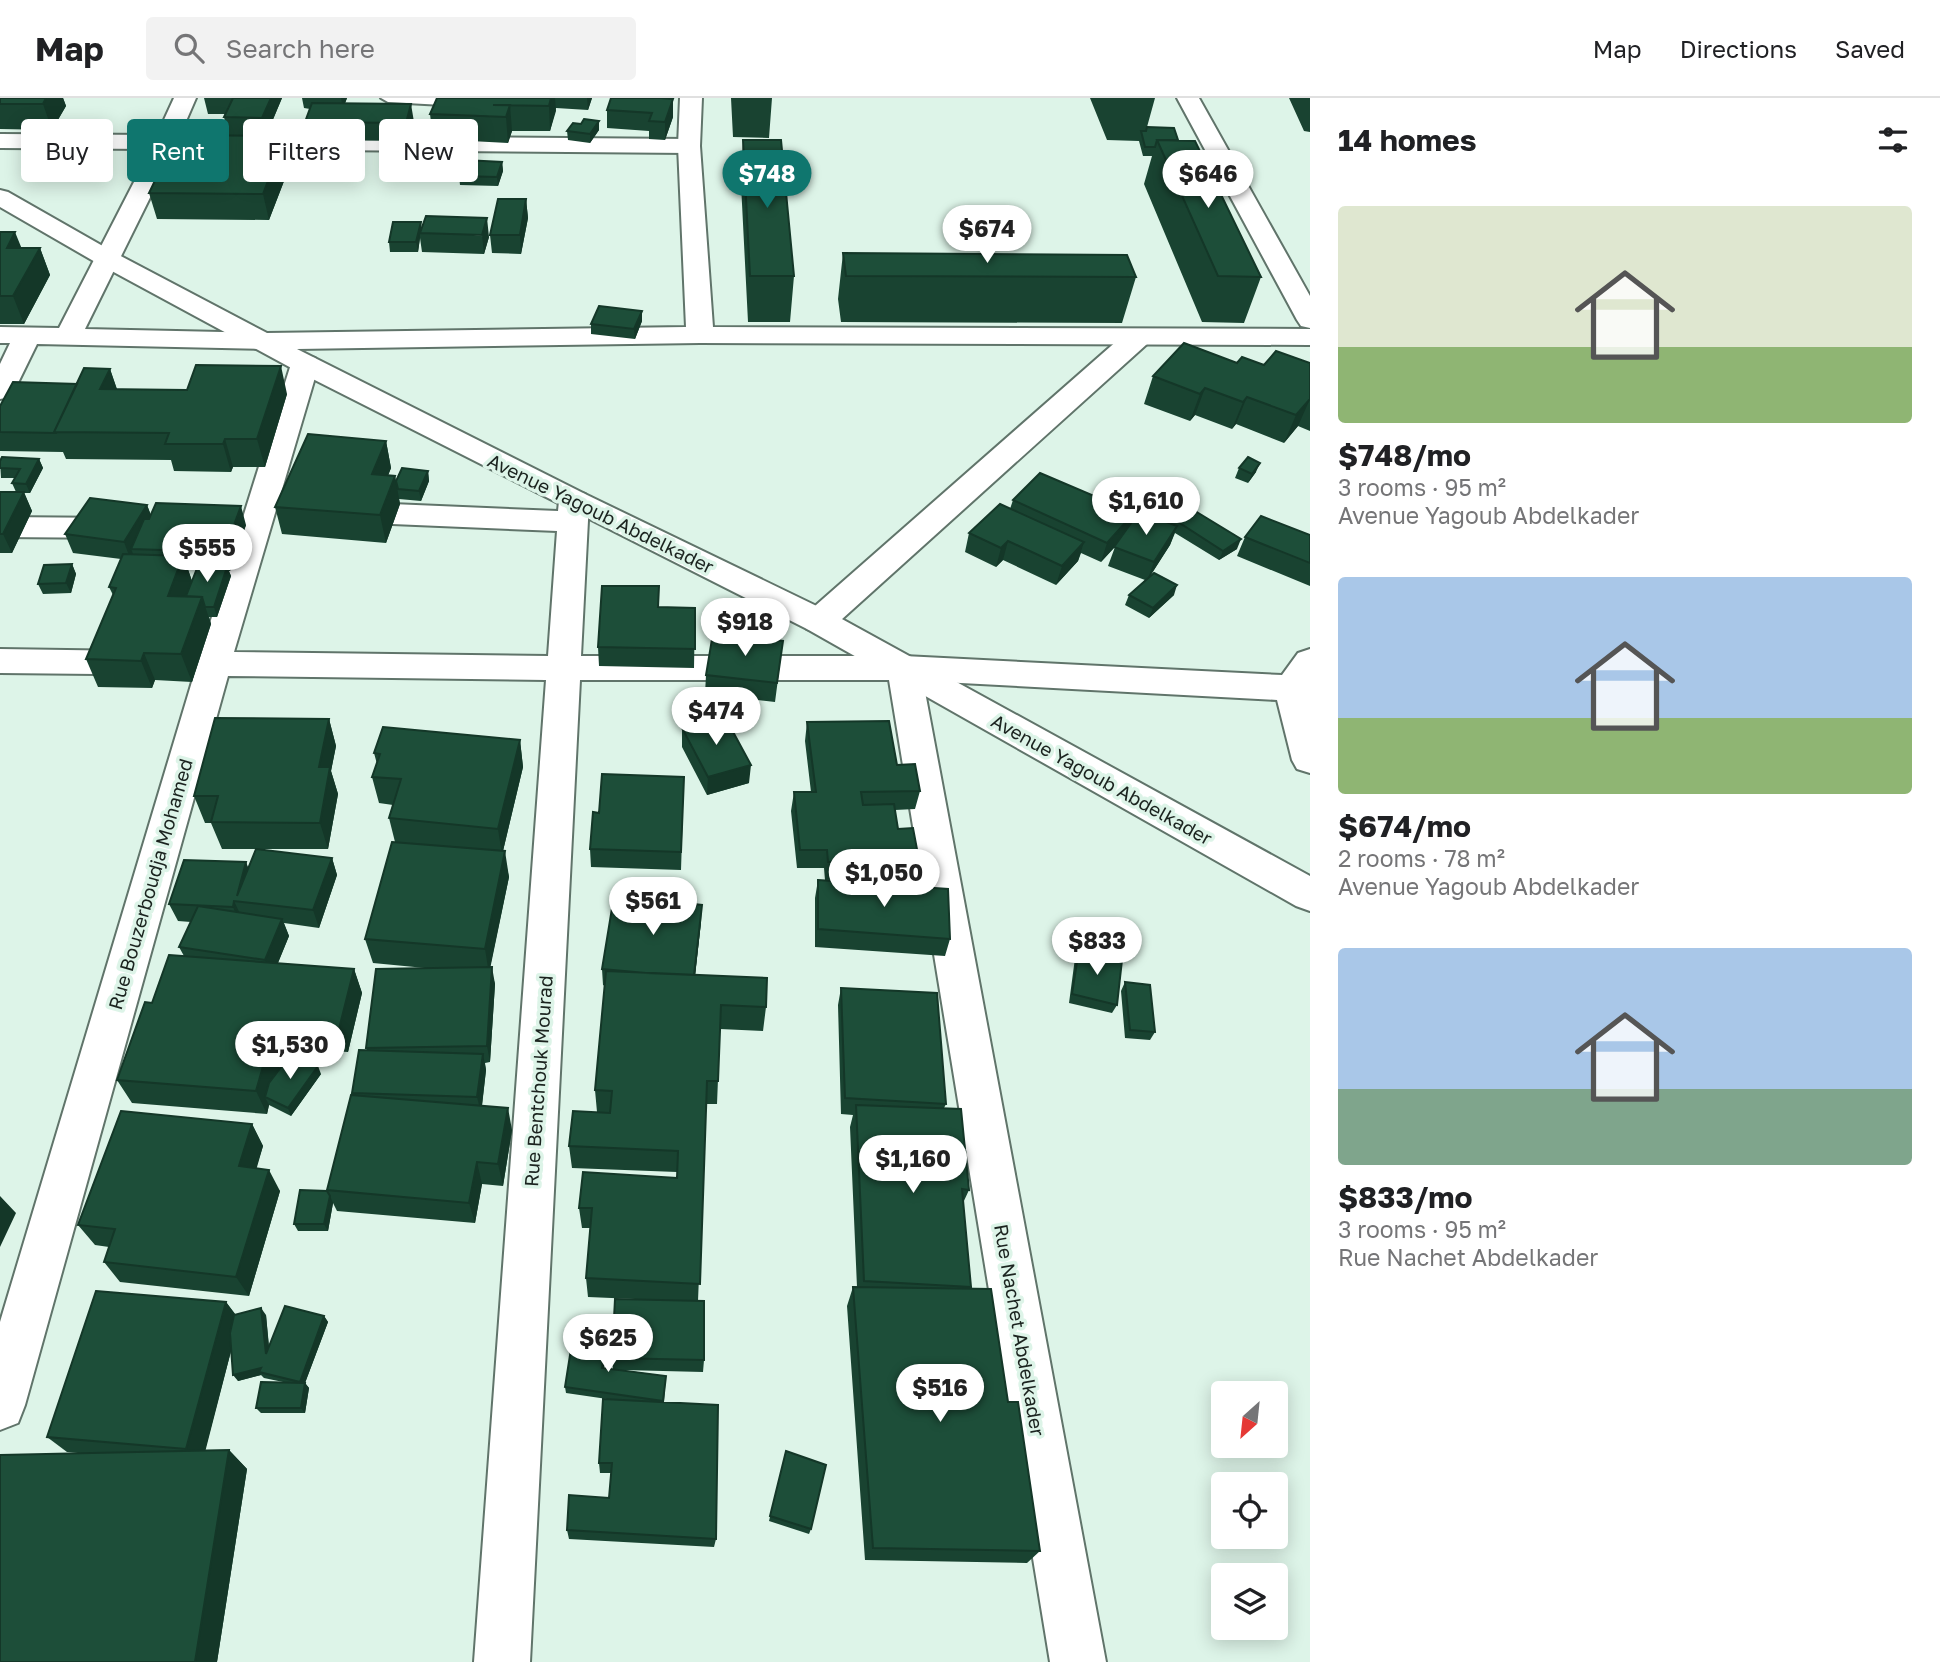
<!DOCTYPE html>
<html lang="en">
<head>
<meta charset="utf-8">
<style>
	body { margin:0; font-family:"Golos Text",sans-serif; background:#f2f2f2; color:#202124; height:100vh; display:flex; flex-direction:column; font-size:26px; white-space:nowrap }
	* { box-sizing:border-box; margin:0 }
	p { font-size:23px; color:#757577 }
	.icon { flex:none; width:38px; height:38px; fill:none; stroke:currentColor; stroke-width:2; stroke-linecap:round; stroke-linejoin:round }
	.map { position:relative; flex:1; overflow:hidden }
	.sheet { display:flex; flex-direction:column; background:#fff; width:630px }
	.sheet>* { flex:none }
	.banner { position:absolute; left:21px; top:21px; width:665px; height:63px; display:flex; gap:14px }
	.needle { width:46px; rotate:207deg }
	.fabs { position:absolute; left:1211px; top:1283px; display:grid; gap:14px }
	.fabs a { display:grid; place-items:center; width:77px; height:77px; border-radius:7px; background:#fff; box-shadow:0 4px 18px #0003; font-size:35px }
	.price { position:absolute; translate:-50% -60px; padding:0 16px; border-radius:24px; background:#fff; color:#222; font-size:23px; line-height:46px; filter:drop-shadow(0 2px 4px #0008) }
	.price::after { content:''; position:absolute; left:50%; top:42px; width:21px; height:16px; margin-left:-10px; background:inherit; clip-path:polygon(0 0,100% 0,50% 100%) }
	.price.selected { background:#0f766e; color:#fff }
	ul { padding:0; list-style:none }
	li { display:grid; align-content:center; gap:14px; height:371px; padding:0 28px }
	li span { display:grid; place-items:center; height:217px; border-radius:7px; color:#555 }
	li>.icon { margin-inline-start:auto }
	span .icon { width:126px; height:126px; fill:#fffc; stroke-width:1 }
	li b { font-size:30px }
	h2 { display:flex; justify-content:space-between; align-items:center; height:84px; padding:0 28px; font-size:30px }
	.tag { padding:0 24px; border-radius:7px; background:#fff; box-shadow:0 4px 18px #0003; font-size:24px; line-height:63px }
	.tag.selected { background:#0f766e; color:#fff }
	header { display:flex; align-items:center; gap:42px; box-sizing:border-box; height:98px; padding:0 35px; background:#fff; border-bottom:2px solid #e0e0e0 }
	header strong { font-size:33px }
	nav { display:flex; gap:38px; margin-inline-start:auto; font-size:24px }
	.search { width:490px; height:63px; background:#f2f2f2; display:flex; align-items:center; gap:18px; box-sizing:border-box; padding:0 24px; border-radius:7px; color:#757577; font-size:26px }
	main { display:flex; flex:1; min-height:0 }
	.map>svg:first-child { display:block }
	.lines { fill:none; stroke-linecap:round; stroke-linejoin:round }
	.service-casing { stroke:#60746a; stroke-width:4 }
	.minor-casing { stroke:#60746a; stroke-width:4 }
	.tertiary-casing { stroke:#60746a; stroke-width:4 }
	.service { fill:#fff; fill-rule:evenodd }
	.minor { fill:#fff; fill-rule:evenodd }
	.tertiary { fill:#fff; fill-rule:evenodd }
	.wall { fill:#194331; fill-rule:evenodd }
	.shaded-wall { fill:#143728 }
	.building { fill:#1d4e39; stroke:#143728; stroke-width:2 }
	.labels { text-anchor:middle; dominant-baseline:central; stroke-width:7; stroke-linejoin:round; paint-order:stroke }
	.street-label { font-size:19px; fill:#1b231f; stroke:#ddf4e8 }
</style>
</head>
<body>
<header>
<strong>Map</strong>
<div class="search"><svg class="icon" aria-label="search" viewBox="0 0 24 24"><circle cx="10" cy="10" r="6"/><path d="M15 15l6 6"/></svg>Search here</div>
<nav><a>Map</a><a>Directions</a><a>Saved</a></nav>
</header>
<main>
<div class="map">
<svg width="1310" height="1564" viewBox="0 0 1310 1564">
	<rect width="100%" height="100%" fill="#ddf4e8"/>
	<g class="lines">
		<!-- service casing -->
		<g class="service-casing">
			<path id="service" d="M381,0h67l2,3 -7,4 -55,-3z"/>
		</g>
		<!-- minor casing -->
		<g class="minor-casing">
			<path id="minor" d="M174,0h22l-16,37 509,4 8,2 3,5 -3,5 -8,2 -515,-4 -89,180 180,4 10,2 3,6 -3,6 -10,2 -228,-5 -23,47 -4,6 -10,2v-35l10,-21h-10v-16l59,1 92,-179 -151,-1v-14l157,1z
				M1137,232l10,2 3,6 -3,6 -316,285 -12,3 -12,-3 -4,-8 4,-8 320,-281z
				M305,258l10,2 4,6 -85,288 314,4 9,-125 -212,-9 -11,-3 -4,-7 4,-7 11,-3 213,9 1,-10 4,-7 11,-3 11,3 4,7 -8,155h323l378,19 16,-22 12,-4v124l-13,-4 -5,-9 -15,-60 -354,-19 183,981h-56l-161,-982h-309l-50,982h-56l72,-982 -318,-4 -203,729 -7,18 -18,7v-108l194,-647 -194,-2v-24l201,3 90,-288 4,-6z
				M0,419l122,1 11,3 4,7 -4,7 -11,3 -122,-1z"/>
		</g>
		<!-- tertiary casing -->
		<g class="tertiary-casing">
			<path id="tertiary" d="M680,0h22l-2,48 13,181 597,2v16l-610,-2 -403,6 288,145 246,119 479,263v35l-14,-5 -489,-277 -512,-259 -198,-107 -97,-56v-17l8,2 107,61 152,80 419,-6 -8,-181z
				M1177,0h22l111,198v32l-9,-2 -4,-6z"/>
		</g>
		<!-- service -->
		<use href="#service" class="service"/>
		<!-- minor -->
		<use href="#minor" class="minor"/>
		<!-- tertiary -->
		<use href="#tertiary" class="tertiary"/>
	</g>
	<!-- wall -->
	<path class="wall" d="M0,0h63l3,8 -14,24 -52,-1z
		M204,0h78l-16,38 -38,-1 -4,-18 1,-3h-17z
		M302,0h45l-2,5 69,19 -6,19 -100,-1 -3,-18 5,-13 -6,-1z
		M437,0h155l-4,12 -32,-2 -6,23h-38l-4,12 -75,-4 -3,-25z
		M731,0h41l-3,40 -36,-1z
		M1090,0h65l-8,29 31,13 83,137 -17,46 -42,-1 -58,-138 8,-28h-9l-4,-15 -32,-1z
		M1289,0h21v34l-6,-1z
		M673,1v18l-8,23 -16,-1v-8l-42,-3v-18z
		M599,23v9l-9,13 -22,-3 -1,-9 14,-7z
		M285,38l6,27 -22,57 -112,-1 -8,-26z
		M743,42l51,136 -4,46h-42l-7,-138z
		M502,64l1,9 -5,15 -38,-1 -1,-9z
		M526,101l2,19 -7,36 -29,-1 -2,-18z
		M421,130l68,9 -5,17 -62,-2 -2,-14 -2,14h-28l-1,-10z
		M0,134l21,16h19l10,27 -26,49h-24z
		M843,155l293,24 -14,46 -281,-1 -3,-23z
		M642,223l-7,18 -44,-5v-10z
		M1237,265l27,2 46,-2v68l-12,-5 -14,17 -48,-19 -4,5 -37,-14 -5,6 -46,-17 9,-28z
		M110,271l7,20 170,5 -22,73h-32l-2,5 -57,-1 -3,-11 -105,-1 -3,-7 -63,-1v-45l77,-22z
		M386,343l5,27 -3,7 7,1 1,5 32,-10 1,10 -8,20 -22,-2 1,5 -14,39 -104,-9 -7,-27z
		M39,361l4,9 -13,25h-6l8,18 -20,42h-12v-61h16l-4,-9 3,-5h-14l-1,-17z
		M1239,370l17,4 -8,11 -13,-5z
		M1013,402l118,24h39l2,-6 65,31 -18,11 -44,-27 -5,12 -20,31 24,19 -25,23 -24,-13 4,-10 16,-15 -37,-14 7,-19 -14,15 -20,-9 -3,8 -22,24 -53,-25 -7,7 -31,-15 4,-19 41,-24z
		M147,407l4,10 95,10 -16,46h-1l2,5 -14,41h-8l2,7 -19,58 -37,-2 -3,8 -54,-1 -12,-28 27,-64 -4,-8 12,-28 -48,-6 -8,-19zM188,471l8,1 -4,11z
		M1310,437v51l-73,-30 8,-19z
		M72,466l4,10 -5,19 -28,1 -5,-10z
		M659,509l36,1 -1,60 -95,-2 -1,-19z
		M783,543l-8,61 -70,-8 1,-19z
		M329,621l7,27 -5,25 7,23 -10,55h-106l-11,-26h-6l-11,-27z
		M807,624l90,43 23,26 -5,18 -20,1 3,19 21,31 -5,18 -89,2 -1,-12h-27l-6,-57 3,-19h17l-6,-51z
		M682,630l67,55 -42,12 -25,-48z
		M520,642l3,27 -20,84 6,26 -19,90 5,17 -5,78 -5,1 1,7 -4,36 30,24 -9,56 -21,-2 -7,39 -138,-12 -4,-8 -5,28h-30l-4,-7 33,-33 26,-96 -1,-2 15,-42 -1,-3 59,-80 -52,-5 -8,-24 30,-97 -6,-24 4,-13 -14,-2 -7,-26 5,-13 -3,-11z
		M684,679l-3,93 -90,-3 -1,-18 9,-36z
		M332,760l5,17 -18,53 -35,-5 5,13 -11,27 76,6 8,24 -14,59 -63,-4 -6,22 42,4 -30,42 -22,-11 -2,9 -135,-11 -15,-23 35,-77 32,-47 -5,-9 12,-25 -13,-1 -9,-17 77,-42 2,7z
		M818,782l132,59 -5,17 -130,-9v-49z
		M701,824l-6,53 71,32 -3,24 -43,-2 -3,75h-11l-8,197 6,59 -1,12 -80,-2 43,6 -2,26 52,137 -2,8 -145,-8 -2,-9 42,-32 2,-25h-11l-1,-10 15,-63 -48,-7 -1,-6 41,-47 1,7 -3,21 9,1 -1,-11 23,-59 -47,-2 -2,-19 4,-50h-8l-3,-20 98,-30v-6l-105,-4 -3,-22 28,-34 -2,-22 10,-104 -2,-1 -1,-16z
		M1079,851l38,56 -5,8 -43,-10 6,-45z
		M1125,884l30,50 -5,8 -25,-2 -4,-47z
		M841,890l105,116 -2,4 25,82 -6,13 8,84 -1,2 38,113 32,149 -13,12 -162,-3 -18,-254 6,-19h4l-7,-160 3,-12 -12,-1 -3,-109z
		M252,1026l11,22 -7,22 24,23 -31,105 -129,-14 -16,-20 5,-15 -14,-2 -17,-20z
		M226,1204l10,13h30l3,31 55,-30 4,6 -23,61 4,5 -4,25h-44l-5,-5 27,-26 -19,-4 -3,-3 -23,6 -7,-30 -26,99h24l18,19 -30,193h-217l78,-209 -11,-1 -20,-15z
		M786,1353l25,78 -2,5 -40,-13z"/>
	<!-- shaded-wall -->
	<path class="shaded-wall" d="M46,0h17l3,8 -14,24 -9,-26z
		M271,0h11l-16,38 -4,-18z
		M341,0h6l-4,11z
		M551,0h4l1,13 -6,20 -1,-25z
		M587,0h5l-4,12z
		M673,1v18l-8,23v-18z
		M411,6l3,18 -6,19 -2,-18z
		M510,7l2,26 -4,12 -2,-26z
		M599,23v9l-9,13v-9z
		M285,38l6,27 -22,57 -6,-26z
		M502,64l1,9 -5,15 -1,-9z
		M526,101l2,19 -7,36 -1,-19z
		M487,120l2,19 -5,17 -2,-19z
		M421,124l1,9 -2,2v5l-2,14 -2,-10z
		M15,134l11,27 -19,-11z
		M40,150l10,27 -26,49 -11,-28z
		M642,213v10l-7,18 -1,-10z
		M281,268l6,28 -22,73 -8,-28z
		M110,271l9,27 -19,-7z
		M1205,290l-10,27 -5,6 10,-27z
		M1247,299l-11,27 -4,5 11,-27z
		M1310,301l-12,27 -14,17 12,-28z
		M225,341l8,28 -2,5 -8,-28z
		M386,343l5,27 -13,34 -6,-28z
		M39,361l4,9 -13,25 -4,-9z
		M1260,365l-4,9 -8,11 4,-9z
		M428,373l1,10 -8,20 -2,-10z
		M395,378l5,28 -14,39 -6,-28z
		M24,394l8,19 -20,42 -9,-19z
		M147,407l7,19 -23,25 3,7 -3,5 -7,-19z
		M241,408l5,19 -16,46 -6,-19z
		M1134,415l-6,19 -27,30 6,-19z
		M1177,428l-7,19 -23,36 7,-19z
		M1241,441l-4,10 -18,11 4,-9z
		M1008,443l-5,19 -7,7 5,-19z
		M1084,444l-6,19 -22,24 6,-19z
		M183,458l10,28 -8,22 -17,-10z
		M72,466l4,10 -5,19 -5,-10z
		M227,469l4,9 -14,41 -3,-10z
		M1177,487l-3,10 -25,23 4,-10z
		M202,499l9,27 -19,58 -11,-28z
		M144,555l11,27 -3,8 -11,-27z
		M329,621l7,27 -5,25 7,23 -10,55 -8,-26 -1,-56z
		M520,642l3,27 -21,88 -4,-26z
		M751,667l-2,18 -42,12 1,-18z
		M505,753l4,26 -20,97 -4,-25z
		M332,760l5,17 -18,53 -6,-18z
		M246,764l7,18 -16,16z
		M234,803l8,17 -2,6 -7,-17z
		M702,807l-1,17 -8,73 1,-17z
		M282,821l7,17 -17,41 -7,-17z
		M492,869l3,17 -5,78 -3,-16z
		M354,871l8,24 -14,59 -9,-23z
		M275,926l10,24 -14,52 -6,-3 4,8 -2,9 -11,-23z
		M483,956l3,16 -5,43 -4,-16z
		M318,968l3,8 -30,42 -3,-8z
		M508,1010l4,22 -9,56 -5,-22z
		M252,1026l11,22 -12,42 -12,-22z
		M477,1064l5,22 -7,39 -6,-20z
		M269,1072l11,21 -31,105 -13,-19z
		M0,1098l16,17 -16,34z
		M330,1098l3,7 -5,28 -4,-7z
		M226,1204l13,18 -37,144 -16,-15z
		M261,1210l5,7 4,45 -4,-6z
		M324,1218l4,6 -23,61 4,5 -4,25 -4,-5 3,-20 -4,-6z
		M606,1242l1,7 -4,26 -1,-5z
		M261,1270l-2,4 2,3 -23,6 -5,-6z
		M229,1352l18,19 -30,193h-22z"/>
	<!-- building -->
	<path class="building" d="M0,0h46l-3,6h-43z
		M233,0h38l-9,20 -38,-1z
		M437,0h114l-2,8 -56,-1h17l-4,12 -76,-3z
		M611,0h50l12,1 -8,23 -16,-1 3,-8 -45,-3z
		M312,5l99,1 -5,19 -101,-1z
		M584,21l15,2 -9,13 -23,-3 6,-8 8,1z
		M1147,29l27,1 4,12h-21l-2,7h-10l-4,-16h5z
		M177,37l108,1 -22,58 -114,-1z
		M743,42h38l13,136h-44z
		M1157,42l38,1 66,136 -43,-1z
		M464,62l38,2 -5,15 -38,-1z
		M498,101h28l-6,36h-30z
		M426,118l61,2 -5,17 -62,-2z
		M393,124h28l-5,20h-27z
		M0,134h15l-8,16h33l-27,48h-13z
		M843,155l284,2 9,22 -290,-1z
		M599,208l43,5 -8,18 -43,-5z
		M1184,245l53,20 5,-6 22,8 12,-14 34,12v36l-14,16 -49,-18 -4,5 -38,-14 -5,6 -47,-18z
		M196,267l85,1 -24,73h-32l-2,5h-58l4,-11 -115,-1 30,-64 26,1 -10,20 87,1z
		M13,284l64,2 -23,48 1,1 -55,-1v-26z
		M308,336l78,7 -14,33 23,2 -15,39 -105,-8z
		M2,359l37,2 -13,25 -14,-1 8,-14 -20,-1v-7z
		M1248,359l12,6 -8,11 -13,-6z
		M402,370l26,3 -9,20 -21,-2 -2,-8z
		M1040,375l94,40 -27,30 -94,-43z
		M0,394h24l-21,42h-3z
		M90,400l57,7 -23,37 -59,-8z
		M156,405l85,3 -17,46 -93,-3 13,-30h5z
		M1000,406l84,38 -22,24 -54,-25 -7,7 -32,-15z
		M1190,410l51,31 -18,12 -51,-33z
		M1139,414l38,14 -23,36 -40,-15z
		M1261,418l49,19v28l-65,-26z
		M123,456l60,2 -15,40 34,1 -21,57 -37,-1 -3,8 -55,-2 30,-71 -7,-1z
		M72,466l-6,19 -28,1 6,-19z
		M198,468l29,1 -13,40h-9l-3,-10 -16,-1z
		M1154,475l23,12 -24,23 -24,-13z
		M602,488h57l-1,21 37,1v41l-97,-2z
		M713,535l70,8 -6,42 -71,-8z
		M725,619l26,48 -43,12 -26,-49z
		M215,620l114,1 -10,48h11l-10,56 -109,-1 7,-26h-24z
		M889,623l8,44 18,-1 5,27 -59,1 2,13 31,-1 4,25 15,-1 6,32 -91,2 -1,-12h-27l-6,-58h22l-9,-70z
		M383,629l137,13 -22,89 -109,-11 12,-39 -29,-2 8,-23 -6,-1z
		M602,676l82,3 -3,75 -91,-3 3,-37 6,1z
		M392,744l113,9 -20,98 -120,-10z
		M256,751l76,9 -19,52 -79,-9 -1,6 -64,-3 15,-44 62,2 -9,34z
		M818,782l130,9 2,50 -132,-10z
		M614,798l88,9 -8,70 -48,-2 -44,-4z
		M198,808l84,13 -17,41 -86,-13z
		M1079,851l43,11 -5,45 -45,-11z
		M169,857l185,14 -15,60 -64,-5 -19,67 -139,-11 28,-78 7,1z
		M492,869l-5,79 -121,2 10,-79z
		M606,873l161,7 -1,29 -45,-2 -3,76h-11l-7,203 -114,-6 6,-70h-13l4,-36 94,6 1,-27 -109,-5 4,-35 37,2 2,-22 -17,-1z
		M1125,884l25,3 5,47 -25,-2z
		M841,890l96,5 9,111 -101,-6z
		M359,952l124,4 -6,43 -125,-4z
		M291,956l27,12 -30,42 -23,-11 4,-14z
		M351,997l157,13 -10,56 -21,-2 -8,41 -142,-13z
		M856,1007l105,4 8,81 -7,-1 9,98 -107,-6z
		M121,1013l131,13 -13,42 30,4 -33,107 -132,-15 11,-33 -37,-4z
		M300,1092l27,1 3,5 -6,28h-30z
		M853,1189l138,2 17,113h10l22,149 -167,-3z
		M96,1193l130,11 -40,147 -139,-12z
		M615,1201l89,2v59l-92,-2z
		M285,1208l39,10 -24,66 -41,-10 2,-4 -28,7 -3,-42 4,-18 27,-7 5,46z
		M573,1238l33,4 -4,28 64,8 -3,25 -98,-14z
		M261,1284l44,1 -4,25h-45z
		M603,1301l115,6 -2,134 -149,-9 2,-35 40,3 3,-35h-13z
		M229,1352l-34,212h-195v-207z
		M786,1353l40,14 -15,64 -41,-13z"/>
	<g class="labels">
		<!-- street labels -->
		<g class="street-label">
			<text transform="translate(601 415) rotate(26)">Avenue Yagoub Abdelkader</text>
			<text transform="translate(1102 681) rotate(29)">Avenue Yagoub Abdelkader</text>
			<text transform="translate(150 786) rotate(-74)">Rue Bouzerboudja Mohamed</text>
			<text transform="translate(538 983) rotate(-86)">Rue Bentchouk Mourad</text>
			<text transform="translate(1020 1232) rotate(80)">Rue Nachet Abdelkader</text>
		</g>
	</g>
</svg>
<div class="fabs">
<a><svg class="needle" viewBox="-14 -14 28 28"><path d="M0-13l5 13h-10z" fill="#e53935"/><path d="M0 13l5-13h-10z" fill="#757577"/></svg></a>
<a><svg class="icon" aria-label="locate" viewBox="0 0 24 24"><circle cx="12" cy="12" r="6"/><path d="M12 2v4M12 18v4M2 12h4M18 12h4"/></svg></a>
<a><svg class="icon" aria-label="layers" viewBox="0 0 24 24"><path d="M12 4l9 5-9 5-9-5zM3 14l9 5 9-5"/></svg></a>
</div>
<b class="price selected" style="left:767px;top:112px">$748</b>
<b class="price" style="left:1208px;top:112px">$646</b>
<b class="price" style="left:987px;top:167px">$674</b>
<b class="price" style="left:1146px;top:439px">$1,610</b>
<b class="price" style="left:207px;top:486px">$555</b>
<b class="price" style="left:745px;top:560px">$918</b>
<b class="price" style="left:716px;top:649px">$474</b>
<b class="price" style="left:884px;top:811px">$1,050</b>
<b class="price" style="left:653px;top:839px">$561</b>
<b class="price" style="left:1097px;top:879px">$833</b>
<b class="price" style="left:290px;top:983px">$1,530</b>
<b class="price" style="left:913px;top:1097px">$1,160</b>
<b class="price" style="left:608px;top:1276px">$625</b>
<b class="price" style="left:940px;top:1326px">$516</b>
<div class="banner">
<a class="tag">Buy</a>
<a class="tag selected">Rent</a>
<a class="tag">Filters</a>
<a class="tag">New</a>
</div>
</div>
<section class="sheet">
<h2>14 homes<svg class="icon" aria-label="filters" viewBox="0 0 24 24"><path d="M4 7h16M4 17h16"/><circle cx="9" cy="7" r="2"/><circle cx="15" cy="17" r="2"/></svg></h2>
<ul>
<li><span style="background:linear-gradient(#dfe7d0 65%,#8fb573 0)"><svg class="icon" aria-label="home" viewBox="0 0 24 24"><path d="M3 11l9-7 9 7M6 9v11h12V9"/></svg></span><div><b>$748/mo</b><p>3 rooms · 95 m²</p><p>Avenue Yagoub Abdelkader</p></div></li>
<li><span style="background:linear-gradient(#a9c7e8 65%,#8fb573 0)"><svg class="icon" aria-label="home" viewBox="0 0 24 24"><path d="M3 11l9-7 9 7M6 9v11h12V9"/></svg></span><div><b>$674/mo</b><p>2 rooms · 78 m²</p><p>Avenue Yagoub Abdelkader</p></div></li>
<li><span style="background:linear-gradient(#a9c7e8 65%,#7fa58c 0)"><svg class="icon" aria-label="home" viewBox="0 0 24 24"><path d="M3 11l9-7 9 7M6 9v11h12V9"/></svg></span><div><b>$833/mo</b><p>3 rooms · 95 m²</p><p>Rue Nachet Abdelkader</p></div></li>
</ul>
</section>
</main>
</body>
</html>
